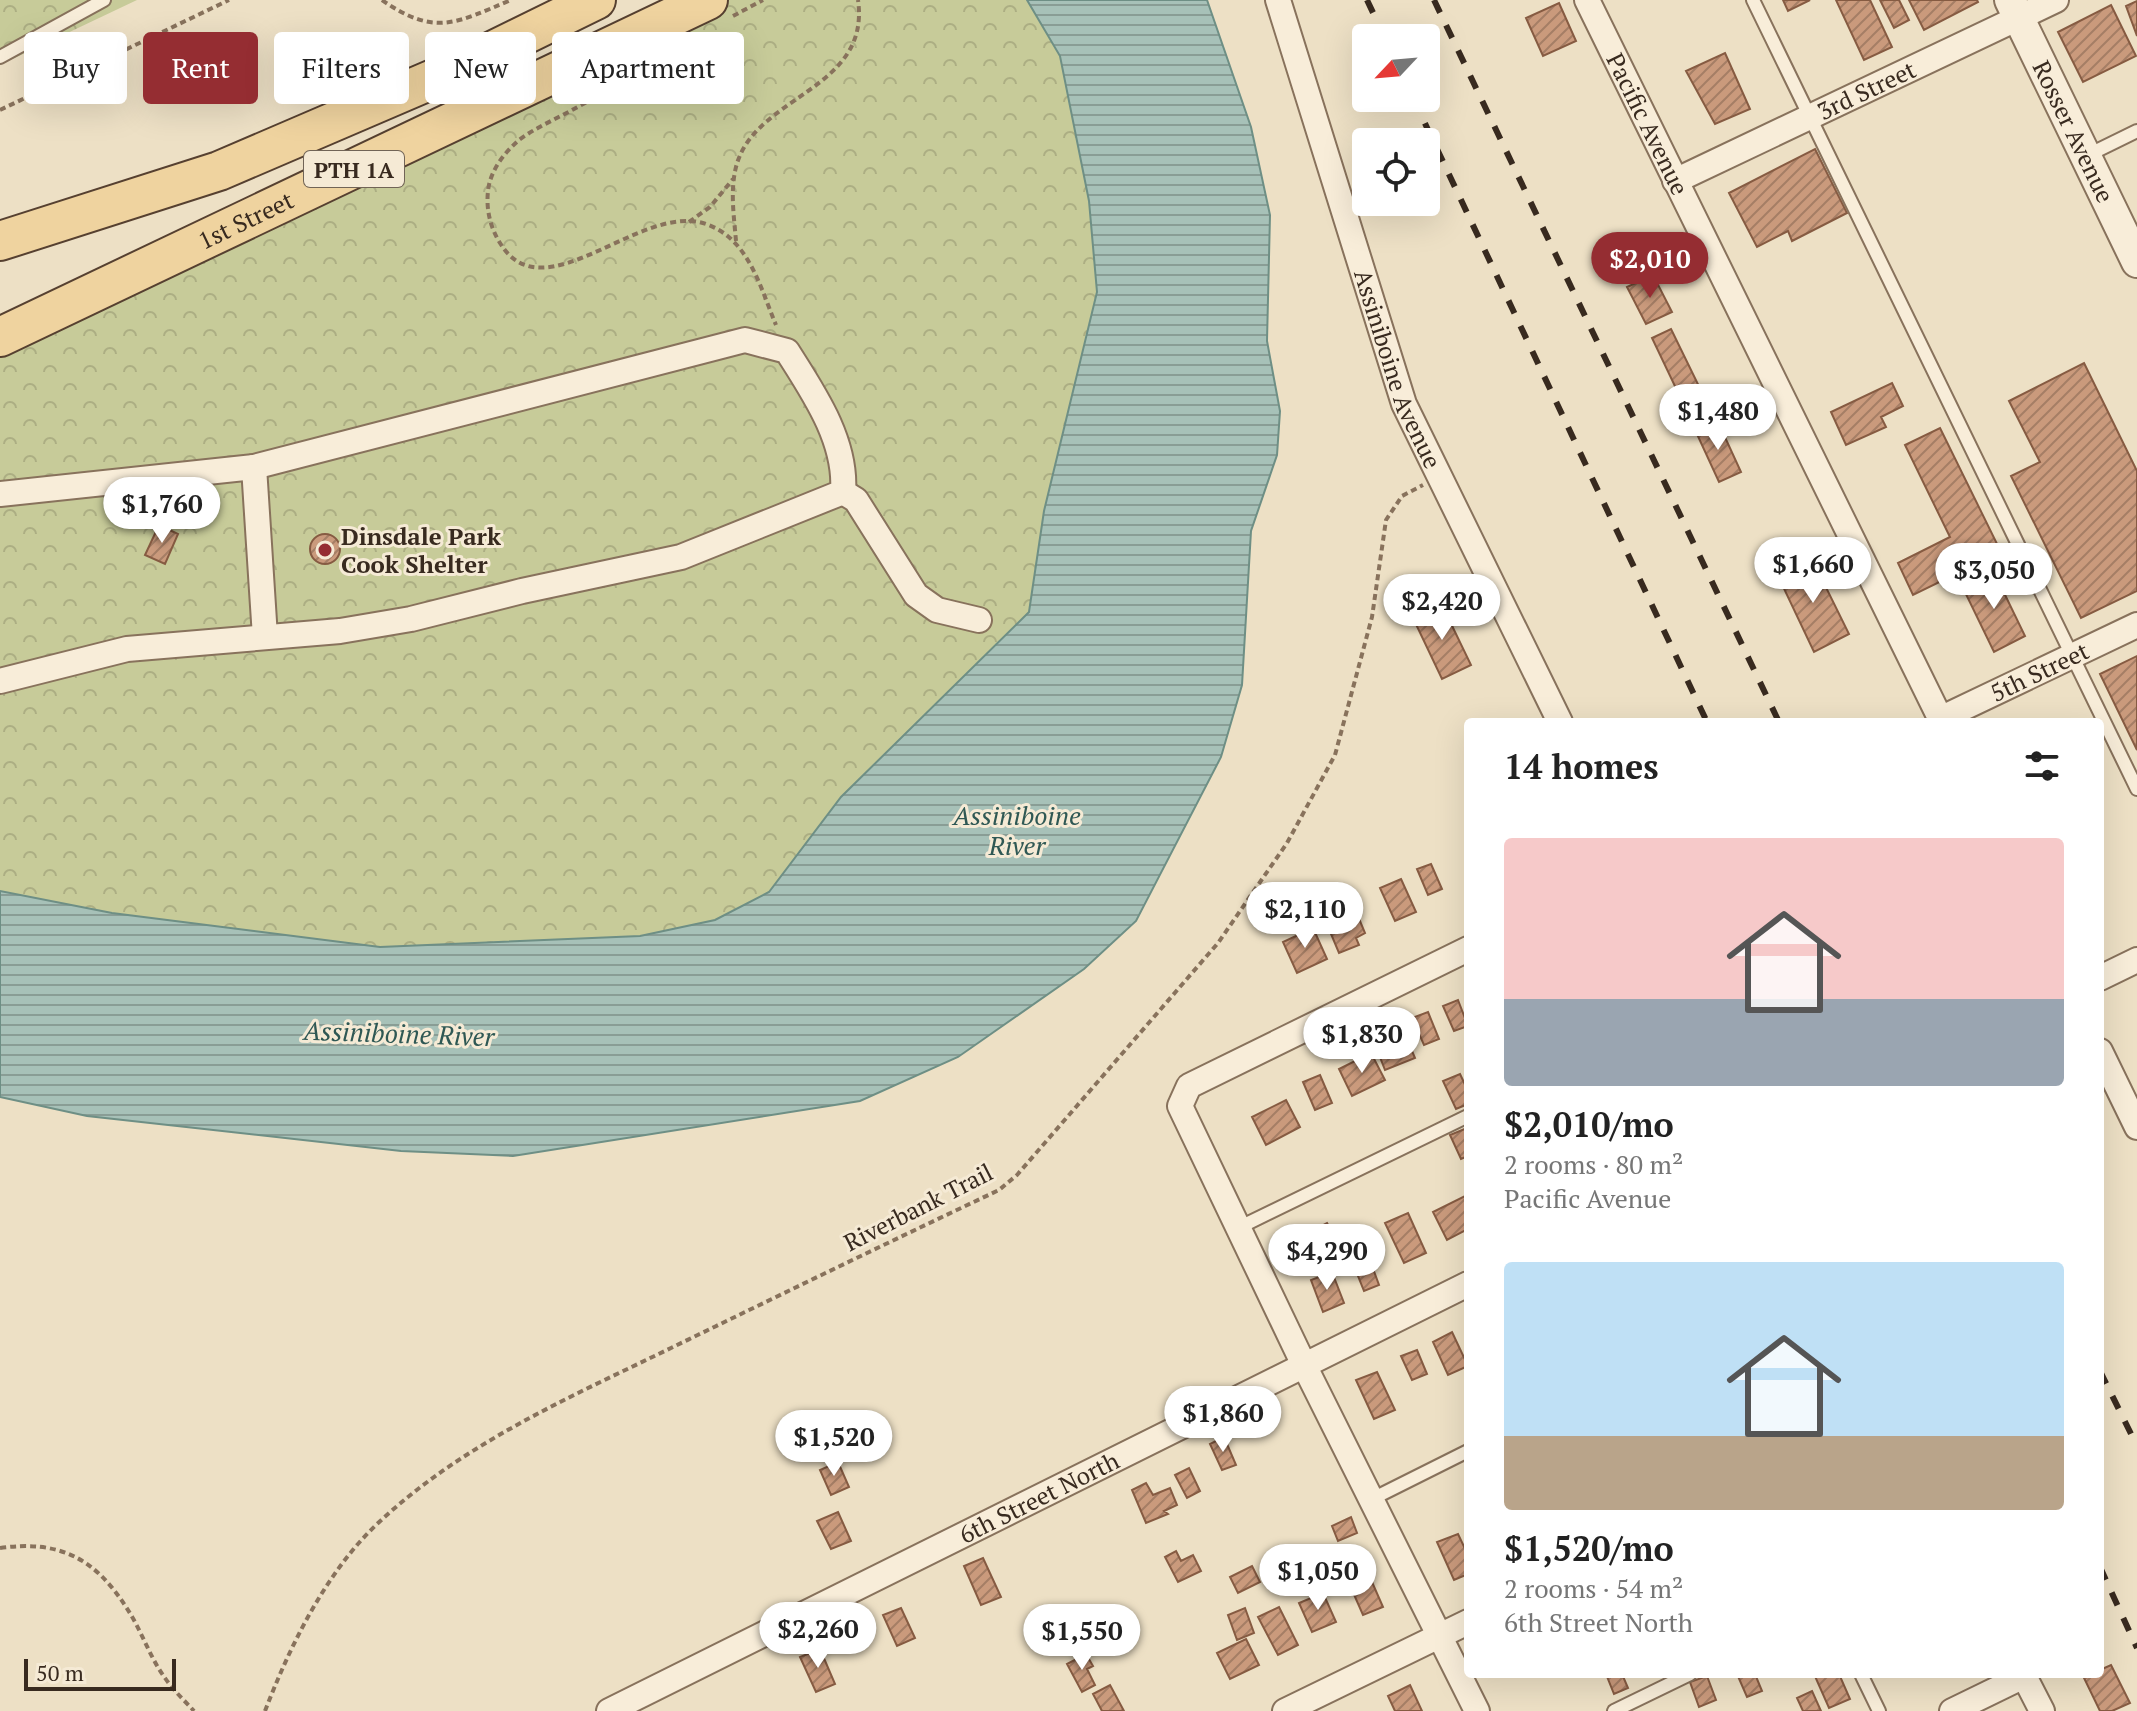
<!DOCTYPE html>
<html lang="en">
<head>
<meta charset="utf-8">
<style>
	body { margin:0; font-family:"PT Serif",serif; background:#f2f2f2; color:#222; height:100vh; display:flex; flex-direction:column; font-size:30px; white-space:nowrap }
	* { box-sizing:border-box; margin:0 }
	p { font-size:26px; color:#767676 }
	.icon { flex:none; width:44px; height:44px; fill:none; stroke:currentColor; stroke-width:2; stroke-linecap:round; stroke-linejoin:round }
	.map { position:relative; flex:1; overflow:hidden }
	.side { position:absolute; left:1464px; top:718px; width:640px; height:960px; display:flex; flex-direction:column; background:#fff; border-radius:8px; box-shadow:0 8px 32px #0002 }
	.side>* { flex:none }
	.banner { position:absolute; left:24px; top:32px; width:760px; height:72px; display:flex; gap:16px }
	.needle { width:52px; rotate:244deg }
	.fabs { position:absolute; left:1352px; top:24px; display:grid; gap:16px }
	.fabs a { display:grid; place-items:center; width:88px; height:88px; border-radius:8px; background:#fff; box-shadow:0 8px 32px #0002; font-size:40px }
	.scale { position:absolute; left:24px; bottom:20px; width:152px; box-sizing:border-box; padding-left:8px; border:4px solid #382a1f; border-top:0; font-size:22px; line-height:28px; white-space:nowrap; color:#382a1f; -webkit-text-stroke:6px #f5ead5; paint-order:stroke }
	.price { position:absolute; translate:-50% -68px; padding:0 18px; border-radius:28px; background:#fff; color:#222; font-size:26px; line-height:52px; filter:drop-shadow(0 2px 4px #0008) }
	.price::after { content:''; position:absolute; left:50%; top:48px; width:24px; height:18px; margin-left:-12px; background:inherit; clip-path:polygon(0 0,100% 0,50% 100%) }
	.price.selected { background:#952d32; color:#fff }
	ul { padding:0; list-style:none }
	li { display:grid; align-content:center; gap:16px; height:424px; padding:0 40px }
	li span { display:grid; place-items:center; height:248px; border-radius:8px; color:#555 }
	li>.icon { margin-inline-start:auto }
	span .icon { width:144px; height:144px; fill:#fffc; stroke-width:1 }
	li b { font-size:34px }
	h2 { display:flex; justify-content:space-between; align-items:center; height:96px; padding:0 40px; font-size:34px }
	.chip { padding:0 28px; border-radius:8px; background:#fff; box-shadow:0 8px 32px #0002; font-size:28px; line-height:72px }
	.chip.selected { background:#952d32; color:#fff }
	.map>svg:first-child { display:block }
	.park { fill:url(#park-crowns) }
	.water { fill:url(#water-rules); stroke:#6e8f85; stroke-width:2 }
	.building { fill:url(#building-hatch); stroke:#865b42; stroke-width:2 }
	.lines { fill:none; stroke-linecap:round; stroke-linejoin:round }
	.service-casing { stroke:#88725c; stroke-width:16 }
	.minor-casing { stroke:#88725c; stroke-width:28 }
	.tertiary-casing { stroke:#88725c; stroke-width:34 }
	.primary-casing { stroke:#564030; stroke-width:42 }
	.path { stroke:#88725c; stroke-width:4; stroke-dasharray:6 4; stroke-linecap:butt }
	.service { stroke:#f8edd9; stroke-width:12 }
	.minor { stroke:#f8edd9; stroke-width:24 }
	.tertiary { stroke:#f8edd9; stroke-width:30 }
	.primary { stroke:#efd39f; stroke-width:38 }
	.rail { stroke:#382a1f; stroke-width:6; stroke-dasharray:14 14; stroke-linecap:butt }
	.poi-dot { fill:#952d32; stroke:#f5ead5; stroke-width:3 }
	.labels { text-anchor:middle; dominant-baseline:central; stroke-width:6; stroke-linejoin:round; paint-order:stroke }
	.shield { fill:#f5ead5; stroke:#716456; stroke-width:2 }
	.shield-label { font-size:22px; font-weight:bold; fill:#382a1f }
	.street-label { font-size:24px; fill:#382a1f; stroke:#f5ead5 }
	.poi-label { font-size:24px; font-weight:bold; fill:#382a1f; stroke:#f5ead5; text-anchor:start }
	.water-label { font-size:26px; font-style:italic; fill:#2f5854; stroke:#f5ead5 }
</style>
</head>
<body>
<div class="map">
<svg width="2137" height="1711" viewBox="0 0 2137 1711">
	<defs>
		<pattern id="park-crowns" width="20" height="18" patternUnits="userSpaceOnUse" patternTransform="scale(2)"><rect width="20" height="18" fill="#c7cb99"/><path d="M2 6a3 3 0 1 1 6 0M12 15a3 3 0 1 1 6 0" fill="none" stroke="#acae83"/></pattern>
		<pattern id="water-rules" width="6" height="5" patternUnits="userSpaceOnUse" patternTransform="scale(2)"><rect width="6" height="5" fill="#a7c1b8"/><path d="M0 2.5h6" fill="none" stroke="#899d95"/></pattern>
		<pattern id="building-hatch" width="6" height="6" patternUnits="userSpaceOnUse" patternTransform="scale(2)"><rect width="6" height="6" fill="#ca9a7c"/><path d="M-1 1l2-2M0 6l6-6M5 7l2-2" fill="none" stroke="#a57e65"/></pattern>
	</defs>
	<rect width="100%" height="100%" fill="#ede0c5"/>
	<!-- park -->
	<path class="park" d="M0,0h137l-137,65z
		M719,0h308l33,56 29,145 8,91 -53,219 -15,101 -188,185 -72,95 -54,28 -75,16 -260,11 -268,-34 -112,-22v-545z"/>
	<!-- water -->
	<path class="water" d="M1027,0h180l44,127 19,88 -3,126 13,70 -3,44 -26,76 -9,154 -21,72 -85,164 -52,48 -126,88 -98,44 -347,55 -112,-5 -314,-35 -87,-19v-206l112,22 268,34 260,-11 75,-16 54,-28 72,-95 188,-185 15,-101 53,-219 -8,-91 -29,-145z"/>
	<!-- building -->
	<path class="building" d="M1783,0h27l-22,11z
		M1836,0h34l22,47 -28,13z
		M1880,0h19l10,20 -15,8z
		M1909,0h68l1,2 -54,28z
		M2137,1v35l-11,-30z
		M1559,3l17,38 -33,15 -17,-38z
		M2111,5l25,51 -53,26 -25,-50z
		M1725,53l25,56 -35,15 -29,-53z
		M1815,149l32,64 -55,28 -4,-10 -31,16 -28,-54z
		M1653,275l19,37 -26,12 -19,-37z
		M1671,329l41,84 -20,9 -40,-84z
		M2084,363l53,108v120l-56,27 -70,-142 29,-14 -31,-61z
		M1892,383l11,23 -22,11 5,10 -40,18 -15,-33z
		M1718,422l23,50 -22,10 -23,-50z
		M1940,428l61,124 -88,43 -15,-32 52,-26 -45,-92z
		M159,525l19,9 -13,30 -20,-9z
		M310 549a15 15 0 1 1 30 0a15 15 0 1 1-30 0Z
		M1812,559l37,75 -35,18 -36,-76z
		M1993,570l32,66 -31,16 -32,-66z
		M1442,605l29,60 -29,14 -29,-61z
		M2137,656v94l-37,-76z
		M1431,864l11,25 -14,6 -11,-26z
		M1401,879l15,33 -21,9 -15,-33z
		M1355,909l10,24 -9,5 3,7 -20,8 -13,-31z
		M1313,928l14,31 -30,14 -14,-31z
		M1458,1000l10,26 -14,5 -11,-25z
		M1428,1012l11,27 -15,6 -12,-27z
		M1388,1027l6,17 13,-5 8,19 -30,12 -14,-36z
		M1371,1053l14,27 -33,16 -13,-27z
		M1460,1074l8,17v13l-12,5 -13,-28z
		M1320,1075l12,28 -17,7 -12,-28z
		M1286,1100l14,27 -34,18 -14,-28z
		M1467,1128l1,28 -7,3 -11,-24z
		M1467,1195l1,34 -21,11 -14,-28z
		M1408,1213l18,40 -22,10 -19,-40z
		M1327,1223l11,20 -22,11 -10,-20z
		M1368,1255l11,30 -15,6 -12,-30z
		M1332,1272l12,31 -21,9 -12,-32z
		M1452,1332l16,34 -20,9 -15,-33z
		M1417,1350l10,24 -15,6 -11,-24z
		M1377,1372l18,38 -21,9 -18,-39z
		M1224,1437l12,28 -14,5 -12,-26z
		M838,1462l11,25 -18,8 -11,-25z
		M1189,1468l11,23 -13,7 -12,-23z
		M1146,1483l7,12 17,-7 7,17 -13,6 4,3 -22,9 -14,-33z
		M838,1512l13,29 -20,8 -14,-28z
		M1351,1517l6,16 -19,8 -6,-15z
		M1458,1534l10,21v19l-14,6 -17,-38z
		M1176,1551l5,10 12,-6 8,16 -23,11 -13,-25z
		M983,1558l18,39 -20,8 -17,-39z
		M1252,1566l8,16 -22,11 -8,-16z
		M1372,1582l11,25 -20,8 -11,-25z
		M1323,1593l13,29 -24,10 -13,-29z
		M1279,1607l19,38 -20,10 -20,-38z
		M901,1608l14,30 -18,8 -14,-31z
		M1245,1608l9,25 -17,7 -9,-25z
		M1246,1639l13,26 -29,14 -13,-26z
		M820,1649l15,35 -19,8 -16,-35z
		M1086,1654l7,12 -6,3 8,16 -13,7 -15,-28z
		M2111,1665l19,38 -18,8h-12l-16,-33 16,-4v-4z
		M1606,1674h16l6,14 -14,6z
		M1737,1674h18l7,17 -15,6z
		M1814,1674h25l11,25 -21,9z
		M1707,1676l9,24 -17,7 -9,-25z
		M1110,1685l14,26h-22l-9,-17z
		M1410,1685l12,26h-27l-7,-15z
		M1812,1691l9,20h-18l-6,-13z"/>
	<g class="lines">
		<!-- service casing -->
		<g class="service-casing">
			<path id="service" d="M1753,0l384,789
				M0,57l104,-57
				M2086,156l51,-25
				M1238,1228l230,-112
				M1372,1499l96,-48
				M1861,1674l18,37
				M1614,1711l76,-37"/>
		</g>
		<!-- minor casing -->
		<g class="minor-casing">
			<g id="minor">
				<path id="s1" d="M1278,0l126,404 156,318"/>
				<path id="s2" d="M1587,0l355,722"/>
				<path id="s3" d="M1675,181l381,-181"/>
				<path d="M254,467l11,170"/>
				<path d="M843,492l13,8 60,95 21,15 42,10"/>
				<path d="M0,494l254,-27 491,-127 42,11c26,41 60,90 56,141l-162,65 -159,34 -111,28 -71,12 -213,18 -127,32"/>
				<path id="s4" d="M1940,719l197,-94"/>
				<path d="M1468,949l-279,137 -9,20 123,257 174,348"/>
				<path d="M2100,978l37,-18"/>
				<path d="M2100,1051l37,76"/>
				<path d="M2023,1674l19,37"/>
				<path id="s5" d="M609,1711l859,-427"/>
				<path d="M1285,1711l183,-89"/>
				<path d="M1952,1711l72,-35"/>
			</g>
		</g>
		<!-- tertiary casing -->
		<g class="tertiary-casing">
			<g id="tertiary">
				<path id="s6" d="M2010,0l127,262"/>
			</g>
		</g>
		<!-- primary casing -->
		<g class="primary-casing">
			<g id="primary">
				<path d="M0,241l219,-70 226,-97 151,-74"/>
				<path id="s7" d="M0,337l708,-337"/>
			</g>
		</g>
		<!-- path -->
		<path class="path" d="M382,0c53,37 74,23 129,0
			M733,16l30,-16
			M699,38c-40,27 -85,49 -127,72 -18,10 -37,18 -53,30 -15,13 -29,31 -31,51 -2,18 2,36 12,52 44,73 141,-42 206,-19 43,15 54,63 70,101
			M0,110l229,-110
			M689,222l21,-15 23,-28
			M736,241c-2,-24 -6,-50 0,-74 18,-72 135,-76 122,-167
			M0,1548c58,-8 94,9 126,59 15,22 23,49 39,71 8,12 19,22 29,33
			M265,1711c25,-65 60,-137 111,-186 84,-80 192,-127 295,-177 109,-53 218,-106 328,-158l18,-15 201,-232 69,-100 48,-88 37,-138 14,-97 16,-24 21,-11"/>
		<!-- service -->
		<use href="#service" class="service"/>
		<!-- minor -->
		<use href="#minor" class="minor"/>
		<!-- tertiary -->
		<use href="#tertiary" class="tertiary"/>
		<!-- primary -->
		<use href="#primary" class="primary"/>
		<!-- rail -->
		<path class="rail" d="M1367,0l18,38
			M1434,0l345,722
			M1413,98l294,624
			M2100,1371l37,75
			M2100,1567l37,81"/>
	</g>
	<!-- markers -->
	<circle class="poi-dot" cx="325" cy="550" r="8"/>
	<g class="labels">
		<!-- shield labels -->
		<rect class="shield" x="304" y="151" width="100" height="36" rx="6"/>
		<g class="shield-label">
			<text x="354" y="169">PTH 1A</text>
		</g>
		<!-- street labels -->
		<g class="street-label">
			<text stroke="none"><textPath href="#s3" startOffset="212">3rd Street</textPath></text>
			<text stroke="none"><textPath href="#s2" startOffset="138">Pacific Avenue</textPath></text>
			<text stroke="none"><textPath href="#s6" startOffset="146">Rosser Avenue</textPath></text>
			<text stroke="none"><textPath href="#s7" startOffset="272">1st Street</textPath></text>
			<text stroke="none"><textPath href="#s1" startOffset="388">Assiniboine Avenue</textPath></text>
			<text stroke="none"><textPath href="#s4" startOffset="110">5th Street</textPath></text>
			<text transform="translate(918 1207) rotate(-27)">Riverbank Trail</text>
			<text stroke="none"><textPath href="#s5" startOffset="480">6th Street North</textPath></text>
		</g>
		<!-- poi labels -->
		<g class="poi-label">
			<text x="341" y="536">Dinsdale Park<tspan x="341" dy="28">Cook Shelter</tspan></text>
		</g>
		<!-- water labels -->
		<g class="water-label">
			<text x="1017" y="815">Assiniboine<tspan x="1017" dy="30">River</tspan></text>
			<text transform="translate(399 1033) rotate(2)">Assiniboine River</text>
		</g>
	</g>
</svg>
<div class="fabs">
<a><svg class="needle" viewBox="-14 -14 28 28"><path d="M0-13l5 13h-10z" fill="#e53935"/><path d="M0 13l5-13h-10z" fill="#767676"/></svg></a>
<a><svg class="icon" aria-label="locate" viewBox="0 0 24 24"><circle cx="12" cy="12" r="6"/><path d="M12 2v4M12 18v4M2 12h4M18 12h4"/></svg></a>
</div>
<div class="scale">50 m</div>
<b class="price selected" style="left:1650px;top:300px">$2,010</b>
<b class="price" style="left:1718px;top:452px">$1,480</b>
<b class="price" style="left:162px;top:545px">$1,760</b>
<b class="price" style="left:1813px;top:605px">$1,660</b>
<b class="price" style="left:1994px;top:611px">$3,050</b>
<b class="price" style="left:1442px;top:642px">$2,420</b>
<b class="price" style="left:1305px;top:950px">$2,110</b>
<b class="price" style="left:1362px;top:1075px">$1,830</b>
<b class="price" style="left:1327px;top:1292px">$4,290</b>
<b class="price" style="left:1223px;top:1454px">$1,860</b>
<b class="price" style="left:834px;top:1478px">$1,520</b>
<b class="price" style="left:1318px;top:1612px">$1,050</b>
<b class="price" style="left:818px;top:1670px">$2,260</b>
<b class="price" style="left:1082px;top:1672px">$1,550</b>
<div class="banner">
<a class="chip">Buy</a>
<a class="chip selected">Rent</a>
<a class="chip">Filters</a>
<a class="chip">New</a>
<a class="chip">Apartment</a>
</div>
<section class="side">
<h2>14 homes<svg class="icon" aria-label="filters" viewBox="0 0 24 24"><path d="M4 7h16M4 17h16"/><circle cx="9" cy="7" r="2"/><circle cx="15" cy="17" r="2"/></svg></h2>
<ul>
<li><span style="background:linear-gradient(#f6c9c9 65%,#9aa5b1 0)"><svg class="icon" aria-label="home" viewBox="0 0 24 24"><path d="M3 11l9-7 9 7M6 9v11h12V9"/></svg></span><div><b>$2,010/mo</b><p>2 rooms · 80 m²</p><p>Pacific Avenue</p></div></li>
<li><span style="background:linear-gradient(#bfe0f5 70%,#b9a48a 0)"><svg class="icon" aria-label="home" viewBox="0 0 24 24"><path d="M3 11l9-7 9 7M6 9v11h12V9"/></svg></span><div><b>$1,520/mo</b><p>2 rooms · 54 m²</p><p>6th Street North</p></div></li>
</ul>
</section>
</div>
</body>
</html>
